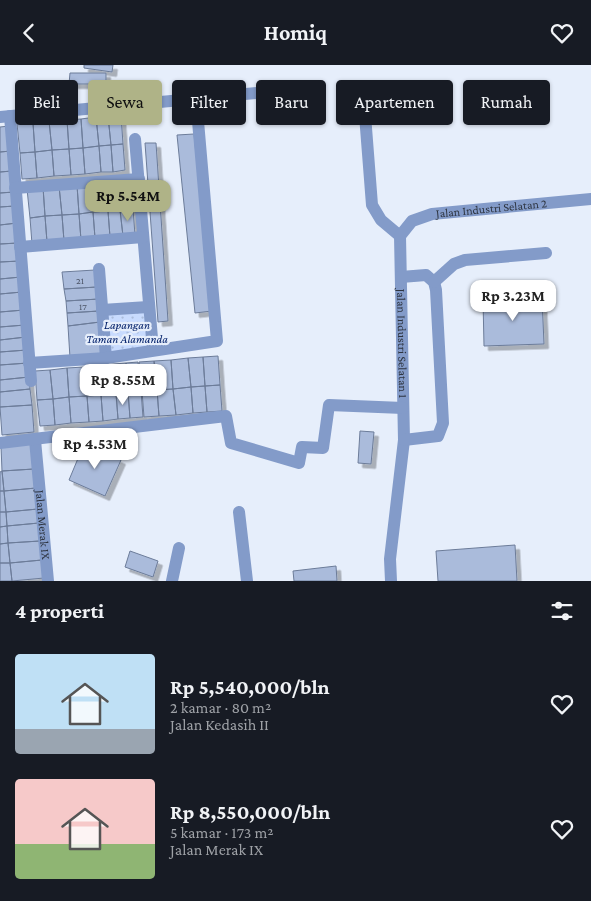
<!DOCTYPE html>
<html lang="id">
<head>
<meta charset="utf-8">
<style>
	body { margin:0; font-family:"Crimson Pro",serif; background:#20242c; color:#f1f3f6; height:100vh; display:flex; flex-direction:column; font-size:19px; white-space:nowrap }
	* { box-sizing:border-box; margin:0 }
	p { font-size:16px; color:#9ea1a6 }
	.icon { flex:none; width:28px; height:28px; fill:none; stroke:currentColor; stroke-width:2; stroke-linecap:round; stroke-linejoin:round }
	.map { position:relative; height:516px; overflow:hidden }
	.drawer { display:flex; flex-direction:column; background:#171b24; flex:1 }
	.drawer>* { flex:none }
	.hud { position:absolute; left:15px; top:15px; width:561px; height:45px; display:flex; gap:10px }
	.price { position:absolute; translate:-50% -42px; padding:0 11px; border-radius:10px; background:#fff; color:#222; font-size:16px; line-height:32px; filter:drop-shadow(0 1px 2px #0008) }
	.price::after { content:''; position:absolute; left:50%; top:30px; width:15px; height:11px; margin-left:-8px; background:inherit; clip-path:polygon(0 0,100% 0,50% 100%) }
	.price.selected { background:#afb387; color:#111 }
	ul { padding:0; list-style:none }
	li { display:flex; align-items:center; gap:15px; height:125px; padding:0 15px }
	li span { display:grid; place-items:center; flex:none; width:140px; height:100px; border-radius:5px; color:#555 }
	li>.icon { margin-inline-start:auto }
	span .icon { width:60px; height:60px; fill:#fffc; stroke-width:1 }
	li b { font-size:21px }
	h2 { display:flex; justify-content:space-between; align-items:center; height:60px; padding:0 15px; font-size:21px }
	.pill { padding:0 18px; border-radius:5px; background:#171b24; box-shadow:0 1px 4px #0004; font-size:18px; line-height:45px }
	.pill.selected { background:#afb387; color:#111 }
	header { display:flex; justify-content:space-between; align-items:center; height:65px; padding:0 15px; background:#171b24; font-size:22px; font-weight:700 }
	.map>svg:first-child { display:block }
	.park { fill:url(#park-dots) }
	.building { fill:#aabbdb; stroke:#6c7c99; filter:url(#shadow) }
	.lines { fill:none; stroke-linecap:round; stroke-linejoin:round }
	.minor { stroke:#839bc9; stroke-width:12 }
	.labels { text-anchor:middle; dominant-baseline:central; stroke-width:4.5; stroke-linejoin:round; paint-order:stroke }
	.number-label { font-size:10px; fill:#4d5668 }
	.street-label { font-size:12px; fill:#2e3541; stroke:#e6eefb }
	.park-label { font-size:12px; font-style:italic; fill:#02206a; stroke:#e6eefb }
</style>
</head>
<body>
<header><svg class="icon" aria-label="back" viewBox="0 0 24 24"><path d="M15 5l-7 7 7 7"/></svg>Homiq<svg class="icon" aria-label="heart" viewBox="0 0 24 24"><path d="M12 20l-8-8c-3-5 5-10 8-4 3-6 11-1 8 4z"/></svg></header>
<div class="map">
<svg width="591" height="516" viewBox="0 0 591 516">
	<defs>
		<pattern id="park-dots" width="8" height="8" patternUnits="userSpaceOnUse" patternTransform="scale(1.25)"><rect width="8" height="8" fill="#c8dbfe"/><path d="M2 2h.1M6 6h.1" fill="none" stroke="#acbddb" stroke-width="1.8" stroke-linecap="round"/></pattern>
		<filter id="shadow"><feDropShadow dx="4.5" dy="4.5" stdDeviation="0" flood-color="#0004"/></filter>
	</defs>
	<rect width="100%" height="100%" fill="#e6eefb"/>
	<!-- park -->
	<path class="park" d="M146,244l2,42 -41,4 -2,-42z"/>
	<!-- building -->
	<path class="building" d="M84,0h29l-1,7 -28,-4z
		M70,8h36v11h-37z
		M121,50l2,29 -12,1 -3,-29z
		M108,51l3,29 -12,1 -3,-29z
		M96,52l3,29 -16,2 -2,-29z
		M81,54l2,29 -14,1 -2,-29z
		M67,55l2,29 -17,1 -3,-29z
		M49,56l3,29 -17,2 -2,-29z
		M33,58l2,29 -15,1 -3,-29z
		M9,61l2,25 -11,1v-25z
		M194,69l18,177 -17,2 -18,-178z
		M145,78h11l12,178 -10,1z
		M123,79l2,26 -12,2 -2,-27z
		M111,80l2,27h-12l-2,-26z
		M99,81l2,26 -16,2 -2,-26z
		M83,83l2,26 -14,1 -2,-26z
		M69,84l2,26 -17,1 -2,-26z
		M52,85l2,26 -17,2 -2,-26z
		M11,86l1,20 -12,1v-20z
		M35,87l2,26 -15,1 -2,-26z
		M12,106l2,21 -14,1v-21z
		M131,115l2,29 -13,1 -2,-29z
		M118,116l2,29 -12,1 -2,-29z
		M106,117l2,29 -15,1 -2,-29z
		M91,118l2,29 -14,2 -2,-29z
		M77,120l2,29 -17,1 -3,-29z
		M59,121l3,29 -17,1 -2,-29z
		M43,122l2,29 -15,2 -3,-29z
		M14,127l1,14 -15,1v-14z
		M15,141l2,17 -17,2v-18z
		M133,144l2,26 -12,1 -3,-26z
		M120,145l3,26 -13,1 -2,-26z
		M108,146l2,26 -15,1 -2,-26z
		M93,147l2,26 -14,2 -2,-26z
		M79,149l2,26 -17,1 -2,-26z
		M62,150l2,26 -17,1 -2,-26z
		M45,151l2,26 -15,2 -2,-26z
		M17,158l1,20 -18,1v-19z
		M18,178l2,18 -20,1v-18z
		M20,196l1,16 -21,2v-17z
		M95,205l2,17 -33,2 -2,-17z
		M21,212l1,15 -22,2v-15z
		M97,222l2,12 -33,2 -2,-12z
		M22,227l2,18 -24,2v-18z
		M542,233l2,46 -60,2 -1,-46z
		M99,234v12l-32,2 -1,-12z
		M24,245l1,15 -25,2v-15z
		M99,246l1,11 -32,4 -1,-13z
		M100,257l2,34 -32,2 -2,-32z
		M25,260l1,12 -26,3v-13z
		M26,272l1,13 -27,2v-12z
		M27,285l1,13 -28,2v-13z
		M218,291l2,29 -15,1 -2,-29z
		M203,292l2,29 -14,1 -3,-29z
		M188,293l3,29 -18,2 -2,-29z
		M171,295l2,29 -16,1 -3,-29z
		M154,296l3,29 -15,1 -3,-29z
		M138,297l3,29 -13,1 -2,-29z
		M28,298l1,14 -29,3v-15z
		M126,298l2,29 -12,1 -2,-29z
		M114,299l2,29 -15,2 -3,-29z
		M98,301l3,29 -14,1 -3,-29z
		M84,302l3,29 -18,1 -2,-29z
		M67,303l2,29 -16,2 -3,-29z
		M50,305l3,29 -16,1 -2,-29z
		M29,312l1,12 -30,3v-12z
		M220,320l2,26 -15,1 -2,-26z
		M205,321l2,26 -14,1 -2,-26z
		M191,322l2,26 -17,2 -3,-26z
		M30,324l2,16 -32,2v-15z
		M173,324l3,26 -17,1 -2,-26z
		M157,325l2,26 -15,1 -2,-26z
		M141,326l2,26 -13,1 -2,-26z
		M128,327l2,26 -12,1 -2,-26z
		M116,328l2,26 -15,2 -2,-26z
		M101,330l2,26 -14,1 -2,-26z
		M87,331l2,26 -18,1 -2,-26z
		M69,332l2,26 -16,2 -2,-26z
		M53,334l2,26 -15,1 -3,-26z
		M32,340l2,27 -32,3 -2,-28z
		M360,366l14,1 -3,32 -13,-1z
		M32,379l2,25 -32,2 -1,-25z
		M84,379l37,16 -16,36 -36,-16z
		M34,404l2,19 -32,3 -2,-20z
		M2,406l2,20h-4v-19z
		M36,423l2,21 -32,3 -2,-21z
		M0,426h4l2,21h-6z
		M38,444l1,14 -32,3 -1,-14z
		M0,447h6l1,14 -7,1z
		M39,458l1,18 -32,2 -1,-17z
		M7,461l1,17 -8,1v-17z
		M40,476l2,19 -32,3 -2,-20z
		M8,478l2,20h-10v-19z
		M515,480l2,36h-79l-2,-30z
		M130,486l28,10 -5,16 -28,-10z
		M42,495l2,18 -32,3 -2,-18z
		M0,498h10l2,18h-12z
		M336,501l1,15h-43l-1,-10z"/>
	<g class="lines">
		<!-- minor -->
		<g class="minor">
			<path id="s1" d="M365,50l7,90 9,15 19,16 4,204 -14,119 1,22"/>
			<path d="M10,51l21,265"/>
			<path d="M0,52l309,-29"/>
			<path d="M135,74l18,211"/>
			<path d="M15,123l124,-9"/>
			<path id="s2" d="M400,171l12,-15 20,-7 159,-15"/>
			<path d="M20,182l123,-10"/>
			<path d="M99,204l7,89"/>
			<path d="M401,212l25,-2 8,7 2,8 7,133 -5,13 -34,4"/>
			<path d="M434,217l20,-18 11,-4 81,-7"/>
			<path d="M102,245l46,-3"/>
			<path d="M29,298l77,-5 111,-17 -21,-243"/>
			<path id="s3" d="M35,375l13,141"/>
			<path d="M0,378l226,-27 5,27 68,20 3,-16 21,1 6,-43 74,3"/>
			<path d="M239,447l8,69"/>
			<path d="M172,516l7,-33"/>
		</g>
	</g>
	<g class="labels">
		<!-- number labels -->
		<g class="number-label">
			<text x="80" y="215">21</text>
			<text x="83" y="241">17</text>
		</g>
		<!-- street labels -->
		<g class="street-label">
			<text stroke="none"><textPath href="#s2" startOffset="100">Jalan Industri Selatan 2</textPath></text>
			<text stroke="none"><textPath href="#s1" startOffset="240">Jalan Industri Selatan 1</textPath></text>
			<text stroke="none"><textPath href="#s3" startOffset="85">Jalan Merak IX</textPath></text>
		</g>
		<!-- park labels -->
		<g class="park-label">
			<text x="127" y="260">Lapangan<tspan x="127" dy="14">Taman Alamanda</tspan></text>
		</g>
	</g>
</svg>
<b class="price selected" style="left:128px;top:157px">Rp 5.54M</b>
<b class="price" style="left:513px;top:257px">Rp 3.23M</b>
<b class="price" style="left:123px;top:341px">Rp 8.55M</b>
<b class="price" style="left:95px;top:405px">Rp 4.53M</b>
<div class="hud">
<a class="pill">Beli</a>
<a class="pill selected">Sewa</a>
<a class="pill">Filter</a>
<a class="pill">Baru</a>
<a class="pill">Apartemen</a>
<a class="pill">Rumah</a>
</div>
</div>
<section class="drawer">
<h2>4 properti<svg class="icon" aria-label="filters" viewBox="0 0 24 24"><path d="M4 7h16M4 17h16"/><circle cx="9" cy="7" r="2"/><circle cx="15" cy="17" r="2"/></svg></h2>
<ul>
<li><span style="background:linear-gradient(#bfe0f5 75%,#9aa5b1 0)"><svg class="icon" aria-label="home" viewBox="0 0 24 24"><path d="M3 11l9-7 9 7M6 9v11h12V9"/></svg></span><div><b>Rp 5,540,000/bln</b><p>2 kamar · 80 m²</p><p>Jalan Kedasih II</p></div><svg class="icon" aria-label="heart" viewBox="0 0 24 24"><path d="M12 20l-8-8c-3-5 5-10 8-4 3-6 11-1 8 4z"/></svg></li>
<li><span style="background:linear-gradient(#f6c9c9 65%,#8fb573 0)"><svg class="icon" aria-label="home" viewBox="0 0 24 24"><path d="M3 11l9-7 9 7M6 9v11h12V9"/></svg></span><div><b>Rp 8,550,000/bln</b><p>5 kamar · 173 m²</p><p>Jalan Merak IX</p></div><svg class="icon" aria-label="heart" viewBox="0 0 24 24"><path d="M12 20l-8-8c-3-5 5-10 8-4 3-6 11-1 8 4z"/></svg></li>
</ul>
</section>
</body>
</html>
